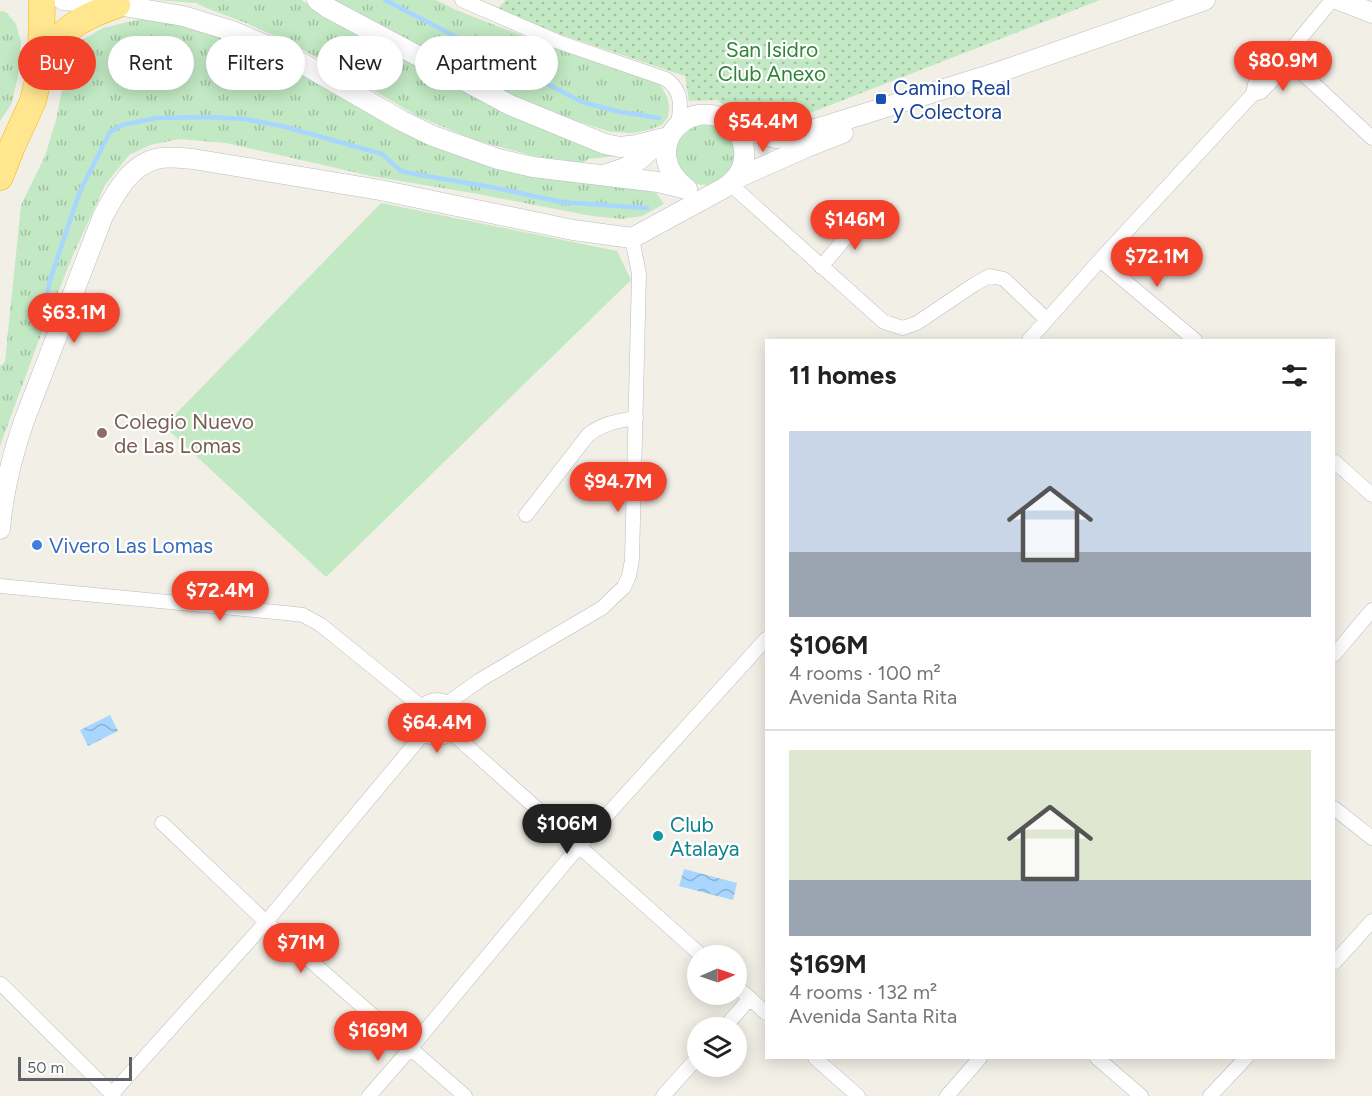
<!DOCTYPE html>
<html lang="en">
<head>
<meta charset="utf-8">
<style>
	body { margin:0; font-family:Figtree,sans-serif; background:#f6f6f6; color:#222; height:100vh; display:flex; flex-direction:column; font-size:22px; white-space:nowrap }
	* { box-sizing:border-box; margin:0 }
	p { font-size:20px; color:#767676 }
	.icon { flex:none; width:33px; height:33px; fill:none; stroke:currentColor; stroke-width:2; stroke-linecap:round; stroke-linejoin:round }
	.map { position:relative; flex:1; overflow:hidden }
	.side { position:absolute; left:765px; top:339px; width:570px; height:720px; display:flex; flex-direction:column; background:#fff; border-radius:0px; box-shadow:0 3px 15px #0003 }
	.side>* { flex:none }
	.banner { position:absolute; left:18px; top:36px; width:570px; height:54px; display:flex; gap:12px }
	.needle { width:39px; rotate:88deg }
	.fabs { position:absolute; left:687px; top:945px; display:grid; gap:12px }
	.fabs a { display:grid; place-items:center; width:60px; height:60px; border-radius:50%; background:#fff; box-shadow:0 3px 15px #0003; font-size:30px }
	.scale { position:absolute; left:18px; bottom:15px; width:114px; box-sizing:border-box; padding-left:6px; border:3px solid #5e6267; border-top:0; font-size:16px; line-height:21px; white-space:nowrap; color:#5e6267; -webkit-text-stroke:4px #fff; paint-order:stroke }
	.price { position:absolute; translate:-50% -51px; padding:0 14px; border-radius:21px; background:#f3412a; color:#fff; font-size:20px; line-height:39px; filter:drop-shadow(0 2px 3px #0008) }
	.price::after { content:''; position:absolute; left:50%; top:36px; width:18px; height:14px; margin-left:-9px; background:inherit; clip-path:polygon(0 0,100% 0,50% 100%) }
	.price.current { background:#222; color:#fff }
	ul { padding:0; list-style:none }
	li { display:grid; align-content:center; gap:12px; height:318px; padding:0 24px }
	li+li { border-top:2px solid #e0e0e0 }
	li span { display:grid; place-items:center; height:186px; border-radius:0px; color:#555 }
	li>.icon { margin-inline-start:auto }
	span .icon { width:108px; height:108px; fill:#fffc; stroke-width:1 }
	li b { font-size:26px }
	h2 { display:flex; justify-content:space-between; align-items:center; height:72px; padding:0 24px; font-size:26px }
	.chip { padding:0 21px; border-radius:27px; background:#fff; box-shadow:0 3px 15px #0003; font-size:21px; line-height:54px }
	.chip.current { background:#f3412a; color:#fff }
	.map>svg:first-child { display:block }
	.grass { fill:url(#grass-tufts) }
	.park { fill:url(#park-dots) }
	.garden { fill:#c2e9c3 }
	.water { fill:url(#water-waves) }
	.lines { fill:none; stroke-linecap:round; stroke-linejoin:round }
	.stream { stroke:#a8d6ff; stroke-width:4.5 }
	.street-casing { stroke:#b9bcc0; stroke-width:15 }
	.secondary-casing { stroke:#babdc3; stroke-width:21 }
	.highway-casing { stroke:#f7b200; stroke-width:27 }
	.street { stroke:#fff; stroke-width:14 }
	.secondary { stroke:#fff; stroke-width:20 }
	.highway { stroke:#ffe68f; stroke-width:26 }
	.transit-dot { fill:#1a4fb4; stroke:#fff; stroke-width:2 }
	.education-dot { fill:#8d6e63; stroke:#fff; stroke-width:2 }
	.shop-dot { fill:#3f7fe0; stroke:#fff; stroke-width:2 }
	.culture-dot { fill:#0f9aa8; stroke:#fff; stroke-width:2 }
	.labels { text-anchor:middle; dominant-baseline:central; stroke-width:4.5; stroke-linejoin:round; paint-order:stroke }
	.park-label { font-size:21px; fill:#308437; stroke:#fff }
	.transit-label { font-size:21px; fill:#164399; stroke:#fff; text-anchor:start }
	.education-label { font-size:21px; fill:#785e54; stroke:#fff; text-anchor:start }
	.shop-label { font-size:21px; fill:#366cbe; stroke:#fff; text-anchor:start }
	.culture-label { font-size:21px; fill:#0d838f; stroke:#fff; text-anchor:start }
</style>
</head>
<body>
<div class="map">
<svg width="1372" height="1096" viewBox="0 0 1372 1096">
	<defs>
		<pattern id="grass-tufts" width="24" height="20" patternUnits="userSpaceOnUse" patternTransform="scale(1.5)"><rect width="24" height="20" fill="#c2e9c3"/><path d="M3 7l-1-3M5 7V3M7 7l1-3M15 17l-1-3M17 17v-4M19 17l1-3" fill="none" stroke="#a1c0a2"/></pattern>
		<pattern id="park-dots" width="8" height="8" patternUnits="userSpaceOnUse" patternTransform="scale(1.5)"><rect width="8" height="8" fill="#c2e9c3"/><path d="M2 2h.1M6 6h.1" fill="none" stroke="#a1c0a2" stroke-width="1.8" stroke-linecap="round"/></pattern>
		<pattern id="water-waves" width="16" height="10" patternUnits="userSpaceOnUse" patternTransform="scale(1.5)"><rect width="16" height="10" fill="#a8d6ff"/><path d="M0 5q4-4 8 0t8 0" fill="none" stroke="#8cb1d2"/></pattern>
	</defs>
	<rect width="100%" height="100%" fill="#f1efe6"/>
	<!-- grass -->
	<path class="grass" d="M157,0h144l139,78 187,77 -39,4 -5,4 -50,-7 -58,-16 -58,-24 -84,-50 -45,-24 -42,-19 -42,-16 -8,-4z
		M326,0h110l20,10 106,41 98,33 7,13 2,9 -1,11 -6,8 -14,5 -15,3 -22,-1 -97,-31z
		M0,11l6,1 10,12 5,18 -2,29 -7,32 -12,18z
		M149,17l85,22 171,89 241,58 11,8 7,10 -22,12 -20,3 -30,-3 -114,-22 -107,-18 -145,-33 -47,-4 -29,6 -21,10 -24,30 -32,70 -36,90 -37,101v-80l5,-4 16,-157 24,-49 11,-36 11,-55 15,-25 21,-12z
		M676 155a30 30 0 1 1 60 0a30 30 0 1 1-60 0Z
		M422 718a14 14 0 1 1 28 0a14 14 0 1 1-28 0Z"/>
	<!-- park -->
	<path class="park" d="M506,0h594l-321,125 -35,-6 -27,-19 -28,1 -4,-25 -191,-64z"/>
	<!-- garden -->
	<path class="garden" d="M381,203l236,48 14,29 -305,297 -162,-151z"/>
	<!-- water -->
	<path class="water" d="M110,715l8,16 -30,15 -8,-16z
		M684,869l53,14 -4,17 -54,-14z"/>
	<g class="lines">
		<!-- stream -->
		<path class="stream" d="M385,0l197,102 38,10 39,6
			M43,314l7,-34 30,-89 30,-59 12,-7 35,-7 51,-1 37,2 41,8 96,27 19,17 13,3 77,13 70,15 86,6"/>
		<!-- street casing -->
		<g class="street-casing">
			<path id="street" d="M462,0l94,41 110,38c17,12 15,27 12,45
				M1285,57l87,81
				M1253,94l8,-2 20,-21v-9
				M730,184l154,138 19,6 14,-5 58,-39 15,-8 14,3 42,40
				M1100,260l95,80
				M821,267l38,-45 13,-6 12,3
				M1029,340l71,-80 153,-166 2,-10 19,-21 7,-1 4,-5 47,-57
				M1334,461l38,34
				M526,515l62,-80c15,-12 30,-14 48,-17
				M0,586l286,27 17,2 18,10 101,82
				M1334,655l38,-45
				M418 719a19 19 0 1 1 38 0a19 19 0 1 1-38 0Z
				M448,703l32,-23 122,-72 22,-21 5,-11 3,-16 7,-286 -7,-36
				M451,732l251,224
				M1334,808l38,30
				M162,823l104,99 199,174
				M1334,963l38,-42
				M1,984l113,112
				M736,986l30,27
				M724,1028l26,-30
				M815,1058l43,38
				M1097,1058l44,38
				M110,1096l156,-174 158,-189
				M369,1096l41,-47 170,-204 186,-206
				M663,1096l35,-39
				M947,1096l33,-38
				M1210,1096l36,-38"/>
		</g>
		<!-- secondary casing -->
		<g class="secondary-casing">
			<path id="secondary" d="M63,0l54,5 66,11 49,15 40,17 33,17 97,56 31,15 65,23 35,8 125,15 29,7
				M317,0l11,8 182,97 95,39 15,3 17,-2 27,-7
				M1339,0l33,13
				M735,127l41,11 17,-2 209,-65 203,-71
				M607,174l18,-6 14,-8 21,-19
				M735,179l72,-32 36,-14
				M0,529c3,-37 12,-73 24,-108l79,-205c12,-22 26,-50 53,-57 12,-3 25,-1 37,0l187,31 193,40 59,8 92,-50c14,-9 22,-23 20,-39 -1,-9 -6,-18 -12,-24 -41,-35 -97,25 -45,64"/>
		</g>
		<!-- highway casing -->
		<g class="highway-casing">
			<path id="highway" d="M41,56c11,-11 22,-24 36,-33 12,-8 26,-13 40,-18
				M0,177l11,-28 22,-48 4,-17 4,-28 1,-56"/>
		</g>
		<!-- street -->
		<use href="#street" class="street"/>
		<!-- secondary -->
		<use href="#secondary" class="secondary"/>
		<!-- highway -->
		<use href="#highway" class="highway"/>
	</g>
	<!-- markers -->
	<rect class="transit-dot" x="875" y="93" width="12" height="12" rx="3"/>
	<circle class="education-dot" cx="102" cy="433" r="6"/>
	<circle class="shop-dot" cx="37" cy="545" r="6"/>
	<circle class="culture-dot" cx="658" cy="836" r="6"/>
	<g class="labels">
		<!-- park labels -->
		<g class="park-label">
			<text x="772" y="49">San Isidro<tspan x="772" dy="24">Club Anexo</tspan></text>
		</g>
		<!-- transit labels -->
		<g class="transit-label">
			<text x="893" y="87">Camino Real<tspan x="893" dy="24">y Colectora</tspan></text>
		</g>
		<!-- education labels -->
		<g class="education-label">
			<text x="114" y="421">Colegio Nuevo<tspan x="114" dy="24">de Las Lomas</tspan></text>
		</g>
		<!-- shop labels -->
		<g class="shop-label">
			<text x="49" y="545">Vivero Las Lomas</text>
		</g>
		<!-- culture labels -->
		<g class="culture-label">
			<text x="670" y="824">Club<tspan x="670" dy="24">Atalaya</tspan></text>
		</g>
	</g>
</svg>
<div class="fabs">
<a><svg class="needle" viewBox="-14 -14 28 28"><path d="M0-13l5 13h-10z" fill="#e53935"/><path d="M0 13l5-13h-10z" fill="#767676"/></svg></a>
<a><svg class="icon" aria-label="layers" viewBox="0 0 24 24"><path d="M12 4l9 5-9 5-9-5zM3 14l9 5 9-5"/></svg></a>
</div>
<div class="scale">50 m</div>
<b class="price" style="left:1283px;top:92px">$80.9M</b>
<b class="price" style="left:763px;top:153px">$54.4M</b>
<b class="price" style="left:855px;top:251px">$146M</b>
<b class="price" style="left:1157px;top:288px">$72.1M</b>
<b class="price" style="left:74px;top:344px">$63.1M</b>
<b class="price" style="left:618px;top:513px">$94.7M</b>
<b class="price" style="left:220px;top:622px">$72.4M</b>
<b class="price" style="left:437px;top:754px">$64.4M</b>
<b class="price current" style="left:567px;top:855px">$106M</b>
<b class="price" style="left:301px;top:974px">$71M</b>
<b class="price" style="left:378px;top:1062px">$169M</b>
<div class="banner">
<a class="chip current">Buy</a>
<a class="chip">Rent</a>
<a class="chip">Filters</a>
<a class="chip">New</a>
<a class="chip">Apartment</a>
</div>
<section class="side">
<h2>11 homes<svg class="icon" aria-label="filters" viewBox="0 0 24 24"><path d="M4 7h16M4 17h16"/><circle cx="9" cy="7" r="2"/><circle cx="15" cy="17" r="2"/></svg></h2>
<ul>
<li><span style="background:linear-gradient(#c9d6e8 65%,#9aa5b1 0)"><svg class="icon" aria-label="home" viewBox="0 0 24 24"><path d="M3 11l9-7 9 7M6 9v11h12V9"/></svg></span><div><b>$106M</b><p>4 rooms · 100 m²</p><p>Avenida Santa Rita</p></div></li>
<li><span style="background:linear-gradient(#dfe7d0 70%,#9aa5b1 0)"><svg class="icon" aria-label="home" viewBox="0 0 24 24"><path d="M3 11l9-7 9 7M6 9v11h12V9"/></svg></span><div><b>$169M</b><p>4 rooms · 132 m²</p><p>Avenida Santa Rita</p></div></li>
</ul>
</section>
</div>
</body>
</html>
